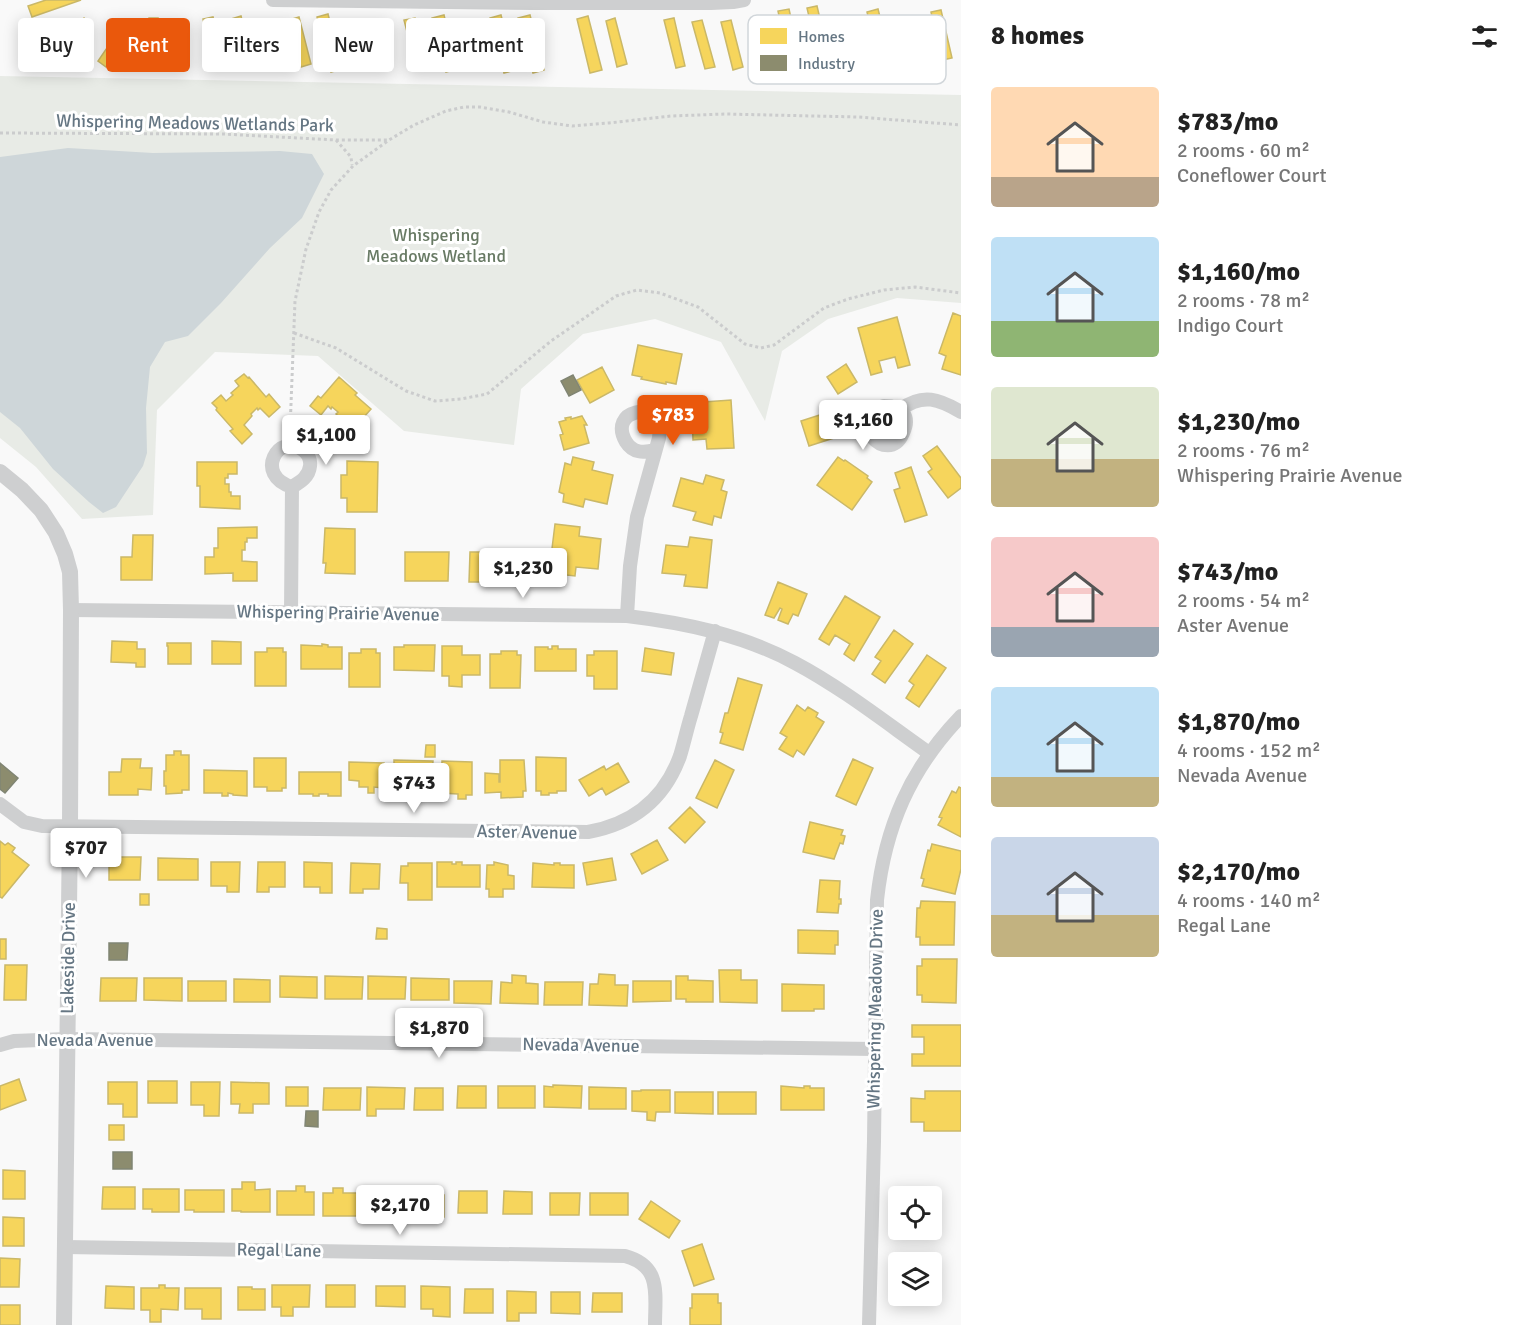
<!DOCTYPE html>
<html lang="en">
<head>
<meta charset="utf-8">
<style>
	body { margin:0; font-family:Signika,sans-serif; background:#f6f6f6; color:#222; height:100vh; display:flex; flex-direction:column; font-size:22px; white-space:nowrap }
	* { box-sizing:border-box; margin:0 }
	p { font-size:20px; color:#767676 }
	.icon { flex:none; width:33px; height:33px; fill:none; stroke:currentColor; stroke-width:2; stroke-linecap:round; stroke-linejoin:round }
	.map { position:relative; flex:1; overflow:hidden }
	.panel { display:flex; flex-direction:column; background:#fff; width:570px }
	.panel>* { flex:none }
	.top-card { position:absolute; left:18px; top:18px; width:570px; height:54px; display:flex; gap:12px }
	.buttons { position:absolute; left:888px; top:1186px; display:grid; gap:12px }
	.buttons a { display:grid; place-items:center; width:54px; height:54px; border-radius:6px; background:#fff; box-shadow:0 3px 15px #0003; font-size:30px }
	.price { position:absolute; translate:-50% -51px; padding:0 14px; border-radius:6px; background:#fff; color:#222; font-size:20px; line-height:39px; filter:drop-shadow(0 2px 3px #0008) }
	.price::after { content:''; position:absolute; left:50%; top:36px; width:18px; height:14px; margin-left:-9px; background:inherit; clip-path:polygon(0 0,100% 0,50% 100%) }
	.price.on { background:#ea580c; color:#fff }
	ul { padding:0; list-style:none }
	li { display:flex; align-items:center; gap:18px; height:150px; padding:0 30px }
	li span { display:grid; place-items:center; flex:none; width:168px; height:120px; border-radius:6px; color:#555 }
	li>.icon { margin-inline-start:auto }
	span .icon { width:72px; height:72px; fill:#fffc; stroke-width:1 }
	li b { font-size:26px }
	h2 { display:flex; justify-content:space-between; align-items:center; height:72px; padding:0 30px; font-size:26px }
	.pill { padding:0 21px; border-radius:6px; background:#fff; box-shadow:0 3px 15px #0003; font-size:21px; line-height:54px }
	.pill.on { background:#ea580c; color:#fff }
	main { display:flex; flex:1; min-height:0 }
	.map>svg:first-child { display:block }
	.green { fill:#e8ebe6 }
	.water { fill:#ced6d9 }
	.homes { fill:#f6d55c; stroke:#cab868; stroke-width:1.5 }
	.industry { fill:#8c8c6e; stroke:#808574; stroke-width:1.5 }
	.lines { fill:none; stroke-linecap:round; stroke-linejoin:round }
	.path { stroke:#cbcccd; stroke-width:3; stroke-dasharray:3 3; stroke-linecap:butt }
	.minor { stroke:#cecfd0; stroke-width:14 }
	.tertiary { stroke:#cecfd0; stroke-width:16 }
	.labels { text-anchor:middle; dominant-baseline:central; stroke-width:6; stroke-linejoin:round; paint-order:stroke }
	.street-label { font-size:18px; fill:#657683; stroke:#fff }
	.park-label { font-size:18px; fill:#687a64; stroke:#fff }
	.key { fill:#fff; stroke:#d1d6da; stroke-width:1.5 }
	.key-label { font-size:16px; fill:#657683 }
</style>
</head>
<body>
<main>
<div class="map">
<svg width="961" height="1325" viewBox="0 0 961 1325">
	<rect width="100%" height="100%" fill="#f9f9f9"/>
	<!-- green -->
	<path class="green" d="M0,76l961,19v208l-64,-5 -69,21 -46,32 -17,70 -44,-79 -66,-23 -72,15 -62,55 -7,56 -110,-14 -86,-75 -103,-4 -58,58 -4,105 -71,4 -46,-52 -36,-29z"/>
	<!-- water -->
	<path class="water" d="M68,148l85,5 127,-2 32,3 12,20 -22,44 -32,30 -49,55 -33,33 -23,6 -15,25 -4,41 1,45 -4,13 -27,41 -13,6 -14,-11 -36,-33 -33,-41 -20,-16v-255z"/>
	<!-- homes -->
	<path class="homes" d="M46,0h35l-49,17 -4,-11z
		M817,6l12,51 -10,2 -12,-51z
		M789,9l12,55 -11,3 -12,-56z
		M878,9l12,48 -11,3 -12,-48z
		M941,10l11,48 -10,2 -11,-48z
		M328,14l14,55 -11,3 -14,-55z
		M444,15l13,54 -11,3 -14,-54z
		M501,15l14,55 -11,3 -14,-55z
		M530,15l14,55 -11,3 -15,-55z
		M241,16l11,44 -11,3 -10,-44z
		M588,16l14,54 -12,3 -13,-54z
		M213,17l12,48 -11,2 -11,-48z
		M299,17l12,47 -10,3 -12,-47z
		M84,18l7,10 -39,28 -7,-10z
		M149,18h9l-5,45 -8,-1z
		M415,18l11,47 -10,2 -12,-47z
		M615,18l12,46 -10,3 -11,-46z
		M674,18l11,48 -9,2 -12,-48z
		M472,19l9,38 -9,2 -10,-37z
		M126,20l8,6 -28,41 -8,-6z
		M356,20l11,40 -9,3 -10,-41z
		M702,20l13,47 -10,2 -13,-47z
		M731,20l12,47 -10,3 -12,-48z
		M953,313l8,3v59l-19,-6 4,-13 -7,-3z
		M897,317l13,48 -12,3 -3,-11 -16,4 3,11 -11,3 -13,-47z
		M638,345l44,9 -6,30 -10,-2v2l-25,-5 1,-2 -10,-2z
		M846,364l11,18 -19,12 -11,-17z
		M602,367l12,23 -24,13 -13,-23z
		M244,374l4,4 1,-1 17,20 3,-3 11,13 -11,10 -9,-9 -2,2 -1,-2 -6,6 1,2 -8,9 8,9 -10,10 -12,-13 3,-2 -17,-19 1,-2 -5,-5 9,-8 5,6 7,-6 -2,-2 8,-7 -4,-5z
		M339,377l18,16 -2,2 16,14 -16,18 3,3 -12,13 -10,-9 8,-10 -3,-2 2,-2 -7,-6 2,-2 -6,-5 -1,2 -3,-3 -7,9 -11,-9 8,-10 3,2z
		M731,400l3,48 -27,1 -1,-10 -13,1 -1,-27 13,-1 -1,-10z
		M829,412l8,25 -28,9 -8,-25z
		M582,416l5,9h-3l5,18 -25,7 -4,-15 3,-1 -4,-12 7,-2 -1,-2 6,-1v2z
		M937,446l24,32v10l-13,10 -20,-26 4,-3 -9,-13z
		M573,457l21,5 -2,8 21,5 -6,29 -22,-5 -2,8 -20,-5 1,-8 -5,-2 6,-29 6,2z
		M838,457l6,4 1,-1 23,16 -1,2 5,4 -20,28 -35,-25z
		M347,461l31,1 -1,50h-30v-14h-6v-23h6z
		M197,462h40v12h-9v4h-3v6h4v8h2v4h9v13l-40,-2v-21h-3z
		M911,467l16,48 -22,7 -11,-32 6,-2 -5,-15z
		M706,475l18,5 -3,10 6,2 -6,26 -7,-2 -2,9 -19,-5 3,-8 -23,-6 8,-28 22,6z
		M555,524l25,3 -1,9 22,3 -3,30 -22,-2 -1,9 -26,-3z
		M257,527v11h-10v4h-2v8h-3v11l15,1v19h-24v-8l-28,1v-17h9v-9h4v-20z
		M325,528l30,1v45l-30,-1 1,-10h-3z
		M133,535h20l-1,45h-31v-23h11z
		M690,537l22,3 -5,48 -23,-2 2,-11 -24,-2 4,-28 22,2z
		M405,552h44l-1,29h-43z
		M470,552h45v30h-46z
		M778,582l29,12 -9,22 -5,-2 -5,10 -10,-4 4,-11 -2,-1 -6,10 -9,-3z
		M845,596l35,21 -26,44 -10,-7 6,-10 -15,-9 -6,10 -10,-6z
		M894,630l19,14 -28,39 -13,-9 9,-13 -6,-4z
		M112,641l25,1v7h8v18h-9v-4l-25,-1z
		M212,641l29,1v22h-29z
		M167,643h24v21h-23v-18h-1z
		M322,644l6,1v2h14v22h-41v-24l21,1z
		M404,645h31l-1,26 -40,-1v-23h10z
		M442,646h20v9h18v20h-18v12l-13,-1v-10h-7z
		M552,646h6v3h18v22h-41v-24h13v2h4z
		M267,648h16v4h3v34h-31v-34h12z
		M645,648l29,5 -3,22 -29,-4z
		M361,649h15v4h4v34h-31v-34h12z
		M501,651h16v4h4l-1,33h-30v-34h11z
		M594,651h23v38h-23v-13h-7v-21h7z
		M927,655l19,13 -27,39 -13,-9 8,-13 -5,-4z
		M738,678l24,7 -19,65 -23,-7 3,-10 -3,-1 5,-19h3z
		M797,705l8,6 3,-4 10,6 -2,4 8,5 -20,33 -7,-5 -4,7 -14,-8 8,-12 -7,-4z
		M426,745h9v12h-10z
		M174,751h7v4h8v35h-7v3l-16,1v-8h-2v-15h2v-16h8z
		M536,757l30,1v33h-9v2h-8v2h-8v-4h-5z
		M254,758h32v30h-4v3h-15v-4h-13z
		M122,759h19l-1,9h12l-1,22 -13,-1v6h-29v-23h12z
		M853,759l20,9 -17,37 -20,-9z
		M394,760l39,1 -1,19h-18v4h-3v13h-17z
		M500,760h24l2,31h-3v6l-22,1v-6l-16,1v-20l14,1v8h1z
		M715,760l19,10 -17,38 -21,-10z
		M442,761l30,1v33h-6v4h-8v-5l-17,-1z
		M349,762l35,1 -1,25 -9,-1v6h-6v-6h-9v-6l-10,-1z
		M618,763l11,19 -23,13 -4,-7 -13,8 -10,-16 25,-14 2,4z
		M204,770l43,1v25l-14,-1v-1l-5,-1v3h-6v-3h-18z
		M299,772h42v24h-13v-2h-9v2h-6v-2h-14z
		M959,787l2,1v49l-23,-12 4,-7 -3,-1 13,-26 4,2z
		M690,807l15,15 -20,21 -16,-15z
		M810,822l33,8 -2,5 4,1 -2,8 -3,-1 -6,16 -31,-7z
		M657,840l11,20 -26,14 -11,-20z
		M0,841l5,4 3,-2 7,5 -3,4 17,13 -27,33 -2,-1z
		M932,844l29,7v18l-6,25 -33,-8 2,-7 -3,-1 7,-28 2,1z
		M109,857h32l-1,23h-31z
		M158,858l40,1v21h-40z
		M612,858l4,22 -29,5 -4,-22z
		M211,862h29l-1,30h-12v-6h-16z
		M258,862h27v25h-16v5h-12z
		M304,862l28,1v30h-12v-6h-16z
		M437,862h15v2h4v-2h6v3h18v22h-43z
		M494,862l14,3v10l6,1v13h-11v8h-14v-8h-3l1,-24h7z
		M351,863l29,1 -1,25h-16v4h-13z
		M408,863h24v37h-24v-17h-8l1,-17h7z
		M533,863l21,2v-2h6v2h14v23l-42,-1z
		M820,880l20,1 -1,18h2v5h-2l-1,9 -21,-1z
		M140,894h9v11h-9z
		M921,901l34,1 -1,43h-34v-8h-4l1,-29h3z
		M377,928l10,1v10h-11z
		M798,930l40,1v14h-3v9l-37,-1z
		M0,939h6v20h-6z
		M922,959h35l-1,44 -34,-1v-7h-5v-29h5z
		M5,965h22l-1,35h-22z
		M719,970h22v10h16v23l-37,-1z
		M599,974l16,1v10h13l-1,21 -38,-1 1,-21h8z
		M512,975l14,1v7l12,1v20l-38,-1 1,-21 11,1z
		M280,976l37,1v21l-37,-1z
		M325,976l38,1 -1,22h-37z
		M368,976l38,1 -1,22h-37z
		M676,976h12v4l25,1v21h-27v-3h-10z
		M101,978h36l-1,23h-36z
		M144,978h38v23l-38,-1z
		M411,978l38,1v21h-38z
		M234,979l36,1v22h-36z
		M188,981h38v20h-38z
		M454,981h38l-1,23 -37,-1z
		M633,981h38v20l-38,1z
		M545,982h38l-1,23h-38z
		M782,984l42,1v24h-10v2h-32z
		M912,1025h49v41h-49v-12h12v-17h-12z
		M19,1079l7,21 -26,10v-24z
		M148,1081h29v22h-29z
		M108,1082h29v35h-14v-13h-15z
		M191,1082h29l-1,34h-15v-11h-13z
		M231,1082l38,1v21h-16v9h-14l1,-9h-9z
		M553,1085l29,1 -1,22 -37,-1v-21l9,1z
		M458,1086h28v22h-29z
		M498,1086h37v22h-37z
		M781,1086l23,2v-2h6v2h14v22h-43z
		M286,1087h22v19h-22z
		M367,1087l38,1 -1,21h-28v7h-9z
		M589,1087l37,1v21h-37z
		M324,1088h37l-1,22h-37z
		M415,1088h28v22h-29z
		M641,1090h29v22h-14l-1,9 -8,-1v-8l-15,-1v-20h9z
		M925,1091h36v40h-37v-9h-13v-24l14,1z
		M675,1092h38v22l-38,-1z
		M718,1092h38v22h-38z
		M109,1125h15v15h-15z
		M3,1170l22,1v28h-22z
		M242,1182h13v8l15,-1v23h-29v-1h-9v-22h10z
		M296,1186h9v6h9v23h-37v-24h19z
		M103,1187h32v22h-33z
		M333,1188h10v5h18v23h-38v-23h10z
		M143,1189h36v23h-27v-3h-9z
		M185,1190h39v22h-30v-2h-9z
		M459,1191h28v22h-29z
		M504,1191l28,1v22h-29z
		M550,1193h30l-1,22h-29z
		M590,1193h38v22h-38z
		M415,1194l29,1v22l-29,-1z
		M367,1195h37v22h-29v-2h-8z
		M651,1201l29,20 -11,17 -30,-19z
		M3,1217l21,1v28h-21z
		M702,1244l12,35 -20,7 -12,-35z
		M0,1258l20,1 -1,28h-19z
		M159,1285h6v3h14l-1,22 -17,-1v13h-11v-12h-9v-22h18z
		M272,1285h38l-1,22h-16v9h-12v-9h-9z
		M326,1285h29v22h-29z
		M106,1286l28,1v22l-29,-1z
		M376,1286h29v21l-29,-1z
		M421,1286l29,1v30l-17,-1v-7h-12z
		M238,1287h14v2h13v21h-27z
		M185,1288h36v31h-19v-10h-17z
		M465,1289h28v24h-29z
		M507,1291l29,1v21h-17v8h-12z
		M551,1292h29v22l-29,-1z
		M593,1293h29v19h-30z
		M692,1294h26v9h3v22h-31v-17h2z
		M0,1305h20v20h-20z"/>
	<!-- industry -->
	<path class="industry" d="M573,375l8,15 -12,6 -8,-15z
		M0,763l18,15 -13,15 -5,-4z
		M109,943h19l-1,17h-18z
		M306,1111h12v16l-13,-1z
		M113,1152h19v17h-19z"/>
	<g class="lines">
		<!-- path -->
		<path class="path" d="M0,133l223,1 113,6h51
			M336,140l15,17 1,8
			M294,333l42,15 70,43 29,10 26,-2 26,-5 64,-53 32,-22 33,-23 21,-6 23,3 38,14 47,37 16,4 13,-3 50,-37 24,-9 36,-9 31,-3 46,6
			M290,430l5,-129 11,-52 13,-37 12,-22 22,-24 36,-26 25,-15 32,-14 18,-4h16l29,5 34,10 29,4 37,-3 62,-7 54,-2 133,3 103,8"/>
		<!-- minor -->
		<path class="minor" d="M273,0l260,3h178l22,-1 11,-2
			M884,406c18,0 27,10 19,27 -15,35 -61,-15 -19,-27z
			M901,409c22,-16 38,-10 60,3
			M71,610l556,6c59,7 116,19 168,47 47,25 90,59 134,90
			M291,612l1,-125c8,-5 17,-10 18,-21 1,-6 -2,-12 -7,-16 -24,-19 -50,25 -11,37
			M627,616l3,-50 7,-49 22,-79c0,-3 1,-6 1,-9 -1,-28 -53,-20 -34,13 7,11 17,11 29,8
			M0,804l24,18 18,4 546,6c45,-8 76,-32 92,-76 4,-13 7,-27 11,-40 8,-28 16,-57 24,-85
			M0,1045l14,-4 52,-2 809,10
			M65,1247l560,9c37,10 30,38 30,69
			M869,1325l5,-184 3,-241c8,-73 33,-131 84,-184"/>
		<!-- tertiary -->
		<path class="tertiary" d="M0,472l22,18 19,20 15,23 9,21 5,18 1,38 -1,216 -6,499"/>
	</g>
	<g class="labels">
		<!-- street labels -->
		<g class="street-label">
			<text transform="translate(195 123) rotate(1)">Whispering Meadows Wetlands Park</text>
			<text transform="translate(338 613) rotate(1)">Whispering Prairie Avenue</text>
			<text transform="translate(527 832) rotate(1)">Aster Avenue</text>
			<text transform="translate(68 958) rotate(-89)">Lakeside Drive</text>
			<text transform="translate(875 1009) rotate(-89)">Whispering Meadow Drive</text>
			<text x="95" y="1040">Nevada Avenue</text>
			<text transform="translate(581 1045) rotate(1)">Nevada Avenue</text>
			<text transform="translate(279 1250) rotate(1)">Regal Lane</text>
		</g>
		<!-- park labels -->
		<g class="park-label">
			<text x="436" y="235">Whispering<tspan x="436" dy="21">Meadows Wetland</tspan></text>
		</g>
	</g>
	<!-- legend -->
	<rect x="748" y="15" width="198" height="69" rx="9" class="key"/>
	<rect x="760" y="28" width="27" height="16" fill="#f6d55c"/>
	<rect x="760" y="55" width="27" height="16" fill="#8c8c6e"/>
	<g class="key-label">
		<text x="798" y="42">Homes</text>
		<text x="798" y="69">Industry</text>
	</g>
</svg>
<div class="buttons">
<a><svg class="icon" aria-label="locate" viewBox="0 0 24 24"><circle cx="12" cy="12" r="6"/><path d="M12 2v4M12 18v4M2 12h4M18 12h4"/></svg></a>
<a><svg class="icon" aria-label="layers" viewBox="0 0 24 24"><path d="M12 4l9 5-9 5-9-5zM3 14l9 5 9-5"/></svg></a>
</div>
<b class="price on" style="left:673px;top:446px">$783</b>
<b class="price" style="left:863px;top:451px">$1,160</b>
<b class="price" style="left:326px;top:466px">$1,100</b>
<b class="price" style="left:523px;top:599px">$1,230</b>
<b class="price" style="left:414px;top:814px">$743</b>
<b class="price" style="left:86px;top:879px">$707</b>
<b class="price" style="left:439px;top:1059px">$1,870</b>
<b class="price" style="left:400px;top:1236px">$2,170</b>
<div class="top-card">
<a class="pill">Buy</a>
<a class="pill on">Rent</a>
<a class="pill">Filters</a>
<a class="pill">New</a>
<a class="pill">Apartment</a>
</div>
</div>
<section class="panel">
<h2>8 homes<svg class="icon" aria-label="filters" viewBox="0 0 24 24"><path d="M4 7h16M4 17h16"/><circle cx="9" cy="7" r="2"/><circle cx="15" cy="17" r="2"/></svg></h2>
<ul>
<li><span style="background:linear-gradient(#ffd9b3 75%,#b9a48a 0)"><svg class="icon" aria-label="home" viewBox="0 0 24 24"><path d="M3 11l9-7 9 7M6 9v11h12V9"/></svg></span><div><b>$783/mo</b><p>2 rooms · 60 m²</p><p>Coneflower Court</p></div></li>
<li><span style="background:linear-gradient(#bfe0f5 70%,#8fb573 0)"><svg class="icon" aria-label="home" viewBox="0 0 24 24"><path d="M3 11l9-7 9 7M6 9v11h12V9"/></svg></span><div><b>$1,160/mo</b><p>2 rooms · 78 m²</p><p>Indigo Court</p></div></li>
<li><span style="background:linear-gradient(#dfe7d0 60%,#c2b280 0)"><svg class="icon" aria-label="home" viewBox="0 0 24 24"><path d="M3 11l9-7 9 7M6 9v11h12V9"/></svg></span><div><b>$1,230/mo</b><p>2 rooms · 76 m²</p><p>Whispering Prairie Avenue</p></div></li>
<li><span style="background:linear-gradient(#f6c9c9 75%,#9aa5b1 0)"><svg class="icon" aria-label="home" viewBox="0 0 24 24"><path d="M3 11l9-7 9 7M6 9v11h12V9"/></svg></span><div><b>$743/mo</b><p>2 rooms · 54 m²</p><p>Aster Avenue</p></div></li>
<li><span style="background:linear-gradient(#bfe0f5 75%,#c2b280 0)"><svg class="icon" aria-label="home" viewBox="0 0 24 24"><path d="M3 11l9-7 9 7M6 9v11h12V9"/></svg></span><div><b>$1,870/mo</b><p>4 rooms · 152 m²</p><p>Nevada Avenue</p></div></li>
<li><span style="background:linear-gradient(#c9d6e8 65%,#c2b280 0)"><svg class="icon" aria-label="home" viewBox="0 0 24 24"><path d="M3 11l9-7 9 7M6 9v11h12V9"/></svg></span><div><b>$2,170/mo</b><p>4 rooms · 140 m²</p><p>Regal Lane</p></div></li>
</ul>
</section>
</main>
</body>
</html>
